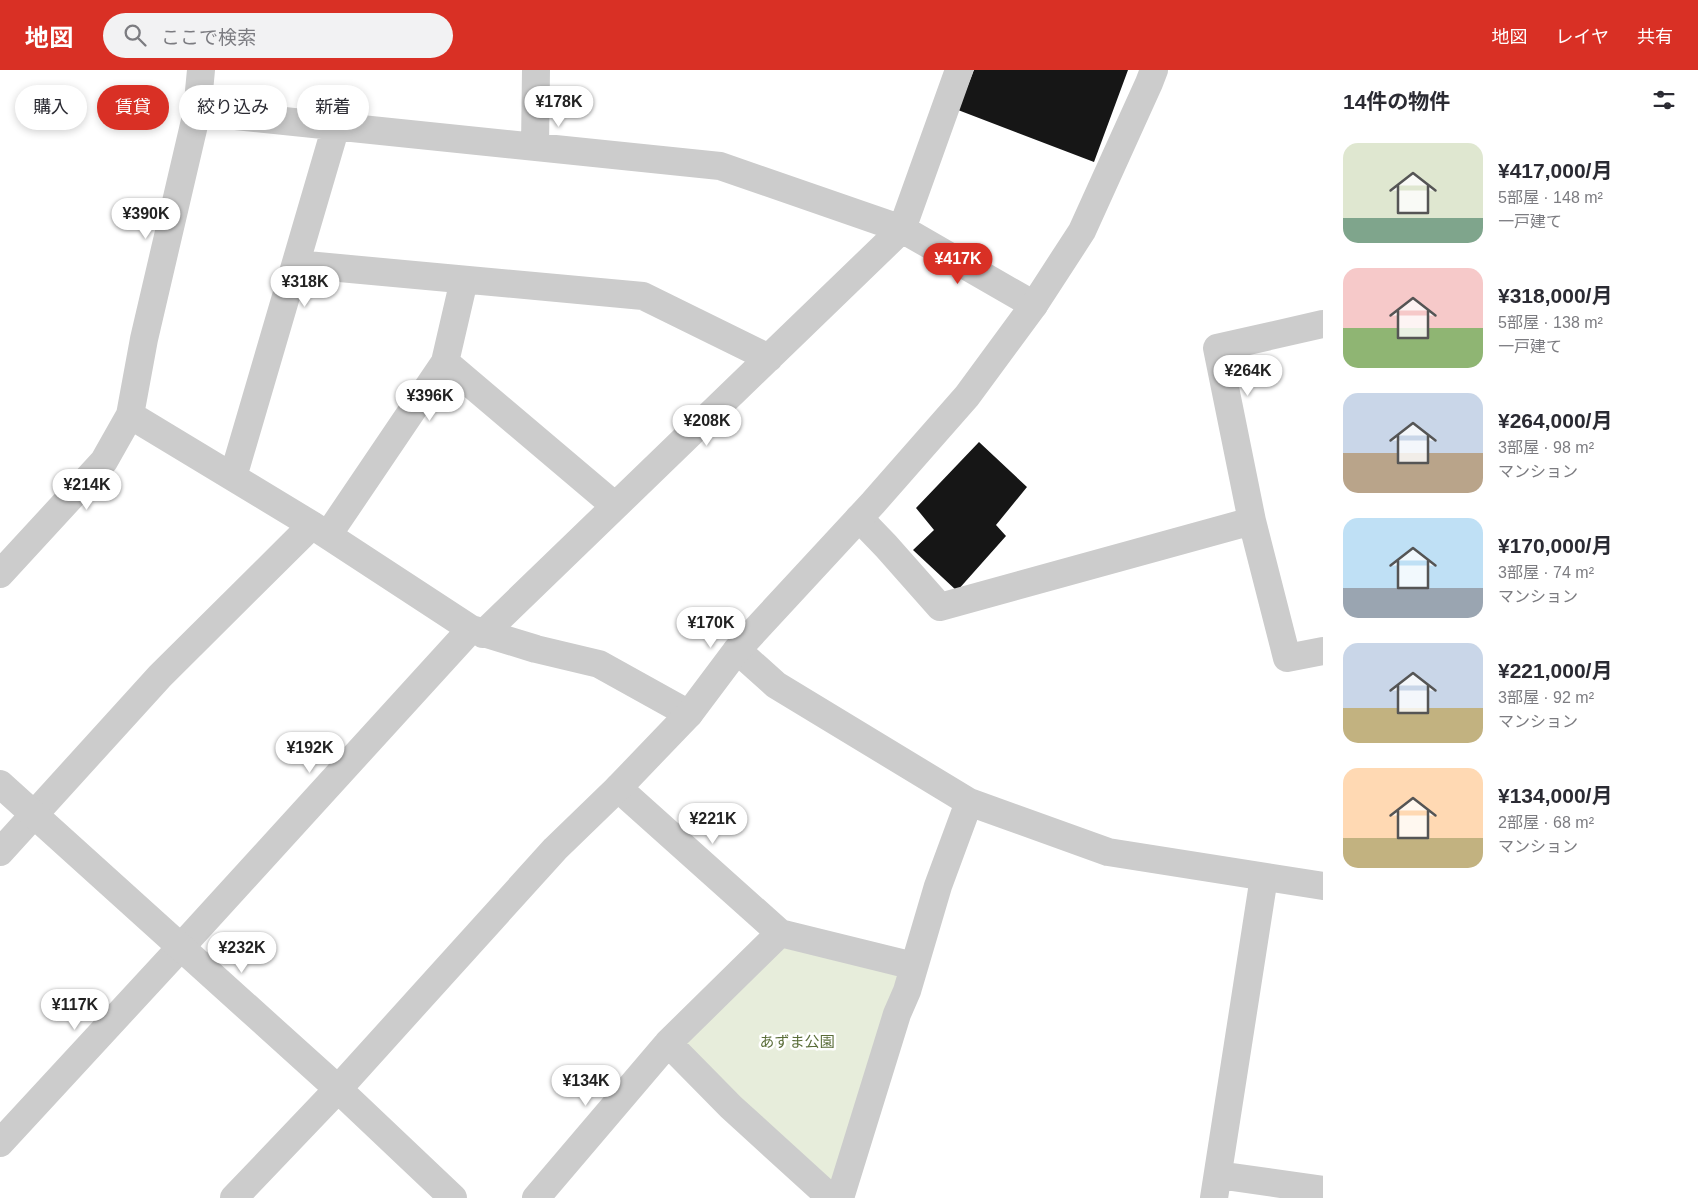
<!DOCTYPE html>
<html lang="ja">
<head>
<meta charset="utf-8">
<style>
	body { margin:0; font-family:Helvetica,"Noto Sans JP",sans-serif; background:#f2f2f3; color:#2b2b33; height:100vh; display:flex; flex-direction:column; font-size:19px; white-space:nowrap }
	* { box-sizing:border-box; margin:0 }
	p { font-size:16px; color:#7c7c81 }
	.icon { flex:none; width:28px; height:28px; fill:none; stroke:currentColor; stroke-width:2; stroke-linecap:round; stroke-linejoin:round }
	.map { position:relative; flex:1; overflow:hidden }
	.details { display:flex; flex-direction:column; background:#fff; width:375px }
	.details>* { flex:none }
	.hud { position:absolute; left:15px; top:15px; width:475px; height:45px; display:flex; gap:10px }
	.price { position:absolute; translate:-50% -42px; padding:0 11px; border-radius:18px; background:#fff; color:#222; font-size:16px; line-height:32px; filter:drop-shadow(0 1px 2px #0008) }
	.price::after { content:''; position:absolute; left:50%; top:30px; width:15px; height:11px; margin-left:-8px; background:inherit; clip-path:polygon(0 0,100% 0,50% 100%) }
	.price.on { background:#d93025; color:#fff }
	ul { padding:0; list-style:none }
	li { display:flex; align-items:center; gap:15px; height:125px; padding:0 20px }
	li span { display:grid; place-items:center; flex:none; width:140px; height:100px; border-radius:15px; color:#555 }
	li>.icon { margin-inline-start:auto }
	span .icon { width:60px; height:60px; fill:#fffc; stroke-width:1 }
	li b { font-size:21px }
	h2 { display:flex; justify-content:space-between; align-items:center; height:60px; padding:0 20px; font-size:21px }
	.chip { padding:0 18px; border-radius:22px; background:#fff; box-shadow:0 2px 8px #0003; font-size:18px; line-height:45px }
	.chip.on { background:#d93025; color:#fff }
	header { display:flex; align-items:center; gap:30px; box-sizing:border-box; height:70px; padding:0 25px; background:#d93025; color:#fff }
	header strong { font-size:24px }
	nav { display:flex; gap:28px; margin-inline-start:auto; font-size:18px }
	.search { width:350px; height:45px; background:#f2f2f3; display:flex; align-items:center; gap:12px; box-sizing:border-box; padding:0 18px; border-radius:28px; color:#7c7c81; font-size:19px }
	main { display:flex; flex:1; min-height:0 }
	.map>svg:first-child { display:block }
	.green { fill:#e7eddb }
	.building { fill:#161616 }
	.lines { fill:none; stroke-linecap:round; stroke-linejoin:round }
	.minor { stroke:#ccc; stroke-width:28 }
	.tertiary { stroke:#ccc; stroke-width:28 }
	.labels { text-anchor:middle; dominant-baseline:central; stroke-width:5; stroke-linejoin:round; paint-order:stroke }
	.park-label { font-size:15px; fill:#5a6d39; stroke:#fff }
</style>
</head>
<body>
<header>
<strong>地図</strong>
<div class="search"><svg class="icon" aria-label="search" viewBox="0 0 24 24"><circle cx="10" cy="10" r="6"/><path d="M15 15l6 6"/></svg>ここで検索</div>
<nav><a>地図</a><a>レイヤ</a><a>共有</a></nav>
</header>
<main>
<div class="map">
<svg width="1323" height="1128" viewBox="0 0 1323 1128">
	<rect width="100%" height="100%" fill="#fff"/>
	<!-- green -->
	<path class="green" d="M782,873l119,30 -67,214 -152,-143z"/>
	<!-- building -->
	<path class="building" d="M974,0h154l-34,92 -136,-52z
		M979,372l48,45 -31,38 10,11 -49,55 -44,-41 21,-20 -18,-22z"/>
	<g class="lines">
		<!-- minor -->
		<path class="minor" d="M197,42l523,54 182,63 132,76
			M535,77l1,-77
			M296,194l347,32 126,62
			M445,292l170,144
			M130,345l182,110 159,104 65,20 63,15 90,50
			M233,407l103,-351
			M859,448l27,28 54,61 312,-86 35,137 36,-7
			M1252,451l-35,-173 106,-24
			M328,465l117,-173 19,-82
			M0,504l104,-113 26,-46 14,-76 53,-227 4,-42
			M483,564l419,-405 57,-159
			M737,580l39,35 193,117 139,50 215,34
			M618,718l162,145 134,33
			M0,782l160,-176 152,-151
			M668,973l63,64 100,91
			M0,1073l181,-196 290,-318
			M1218,1105l105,15
			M536,1128l132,-155 112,-110
			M840,1128l57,-184 10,-23 31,-105 31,-84
			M1214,1128l50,-321"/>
		<!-- tertiary -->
		<path class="tertiary" d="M0,714l338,305 115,109
			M234,1128l104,-109 217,-240 63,-61 71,-74 48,-64 136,-147 94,-107 67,-91 48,-74 67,-148 5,-13"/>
	</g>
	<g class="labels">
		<!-- park labels -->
		<g class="park-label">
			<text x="797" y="971">あずま公園</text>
		</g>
	</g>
</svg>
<b class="price" style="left:559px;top:58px">¥178K</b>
<b class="price" style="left:146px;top:170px">¥390K</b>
<b class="price on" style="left:958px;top:215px">¥417K</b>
<b class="price" style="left:305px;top:238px">¥318K</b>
<b class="price" style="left:1248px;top:327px">¥264K</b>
<b class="price" style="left:430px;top:352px">¥396K</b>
<b class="price" style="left:707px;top:377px">¥208K</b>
<b class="price" style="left:87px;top:441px">¥214K</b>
<b class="price" style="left:711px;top:579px">¥170K</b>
<b class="price" style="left:310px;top:704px">¥192K</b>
<b class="price" style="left:713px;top:775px">¥221K</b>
<b class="price" style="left:242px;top:904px">¥232K</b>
<b class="price" style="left:75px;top:961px">¥117K</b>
<b class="price" style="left:586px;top:1037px">¥134K</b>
<div class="hud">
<a class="chip">購入</a>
<a class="chip on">賃貸</a>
<a class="chip">絞り込み</a>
<a class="chip">新着</a>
</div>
</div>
<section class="details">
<h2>14件の物件<svg class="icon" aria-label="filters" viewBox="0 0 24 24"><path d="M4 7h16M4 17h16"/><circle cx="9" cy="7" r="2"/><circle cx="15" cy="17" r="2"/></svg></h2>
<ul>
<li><span style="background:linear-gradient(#dfe7d0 75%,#7fa58c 0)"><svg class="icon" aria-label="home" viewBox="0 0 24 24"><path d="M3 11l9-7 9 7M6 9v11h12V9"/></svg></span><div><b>¥417,000/月</b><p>5部屋 · 148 m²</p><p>一戸建て</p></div></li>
<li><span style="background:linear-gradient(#f6c9c9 60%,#8fb573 0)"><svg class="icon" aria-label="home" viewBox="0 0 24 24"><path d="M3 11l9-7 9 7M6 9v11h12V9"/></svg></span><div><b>¥318,000/月</b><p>5部屋 · 138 m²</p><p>一戸建て</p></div></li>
<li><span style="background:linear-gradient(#c9d6e8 60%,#b9a48a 0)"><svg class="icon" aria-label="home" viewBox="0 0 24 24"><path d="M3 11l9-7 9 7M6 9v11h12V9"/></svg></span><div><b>¥264,000/月</b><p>3部屋 · 98 m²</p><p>マンション</p></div></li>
<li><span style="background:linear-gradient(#bfe0f5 70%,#9aa5b1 0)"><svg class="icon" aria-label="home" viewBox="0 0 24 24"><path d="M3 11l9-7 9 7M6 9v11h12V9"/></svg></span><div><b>¥170,000/月</b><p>3部屋 · 74 m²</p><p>マンション</p></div></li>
<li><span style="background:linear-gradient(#c9d6e8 65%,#c2b280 0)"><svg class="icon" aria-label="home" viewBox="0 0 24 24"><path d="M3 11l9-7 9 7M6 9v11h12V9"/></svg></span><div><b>¥221,000/月</b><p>3部屋 · 92 m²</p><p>マンション</p></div></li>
<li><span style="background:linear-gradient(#ffd9b3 70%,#c2b280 0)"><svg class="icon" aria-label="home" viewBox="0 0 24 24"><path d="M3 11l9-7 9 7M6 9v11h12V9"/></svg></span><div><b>¥134,000/月</b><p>2部屋 · 68 m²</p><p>マンション</p></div></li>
</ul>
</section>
</main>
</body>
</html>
